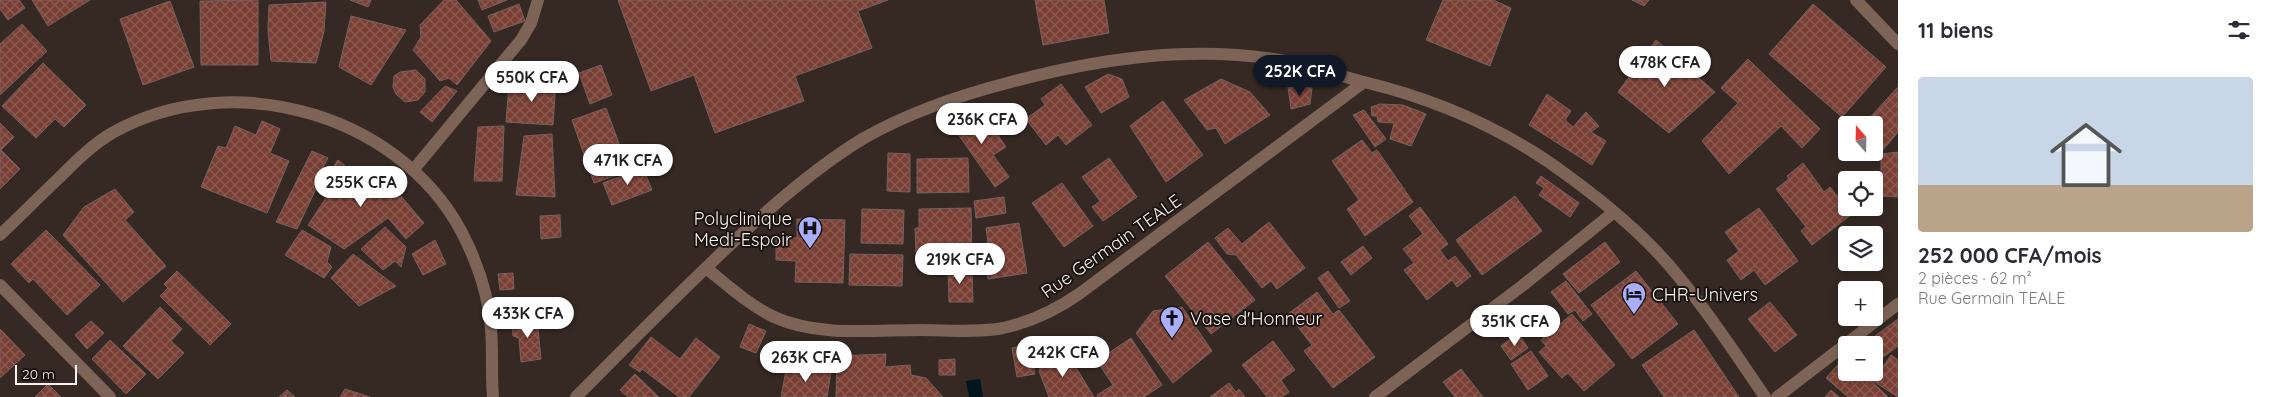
<!DOCTYPE html>
<html lang="fr">
<head>
<meta charset="utf-8">
<style>
	body { margin:0; font-family:Quicksand,sans-serif; background:#f7f7f7; color:#2b2b33; height:100vh; display:flex; flex-direction:column; font-size:19px; white-space:nowrap }
	* { box-sizing:border-box; margin:0 }
	p { font-size:16px; color:#7c7c81 }
	.icon { flex:none; width:28px; height:28px; fill:none; stroke:currentColor; stroke-width:2; stroke-linecap:round; stroke-linejoin:round }
	.map { position:relative; flex:1; overflow:hidden }
	.sheet { display:flex; flex-direction:column; background:#fff; width:375px }
	.sheet>* { flex:none }
	.needle { width:32px; rotate:340deg }
	.tools { position:absolute; left:1838px; top:116px; display:grid; gap:10px }
	.tools a { display:grid; place-items:center; width:45px; height:45px; border-radius:5px; background:#fff; box-shadow:0 2px 8px #0003; font-size:25px }
	.scale { position:absolute; left:15px; bottom:12px; width:62px; box-sizing:border-box; padding-left:5px; border:2px solid #fbf2ee; border-top:0; font-size:14px; line-height:18px; white-space:nowrap; color:#fbf2ee; -webkit-text-stroke:4px #191310; paint-order:stroke }
	.price { position:absolute; translate:-50% -42px; padding:0 11px; border-radius:18px; background:#fff; color:#222; font-size:16px; line-height:32px; filter:drop-shadow(0 1px 2px #0008) }
	.price::after { content:''; position:absolute; left:50%; top:30px; width:15px; height:11px; margin-left:-8px; background:inherit; clip-path:polygon(0 0,100% 0,50% 100%) }
	.price.active { background:#111827; color:#fff }
	ul { padding:0; list-style:none }
	li { display:grid; align-content:center; gap:10px; height:265px; padding:0 20px }
	li+li { border-top:1px solid #e1e1e2 }
	li span { display:grid; place-items:center; height:155px; border-radius:5px; color:#555 }
	li>.icon { margin-inline-start:auto }
	span .icon { width:90px; height:90px; fill:#fffc; stroke-width:1 }
	li b { font-size:21px }
	h2 { display:flex; justify-content:space-between; align-items:center; height:60px; padding:0 20px; font-size:21px }
	main { display:flex; flex:1; min-height:0 }
	.map>svg:first-child { display:block }
	.water { fill:#00151d }
	.building { fill:url(#building-cross-hatch); stroke:#73635f }
	.lines { fill:none; stroke-linecap:round; stroke-linejoin:round }
	.street { stroke:#7d6457; stroke-width:12 }
	.labels { text-anchor:middle; dominant-baseline:central; stroke-width:4; stroke-linejoin:round; paint-order:stroke }
	.poi-label { font-size:18px; fill:#fbf2ee; stroke:#191310; text-anchor:start }
	.street-label { font-size:18px; fill:#fbf2ee; stroke:#191310 }
</style>
</head>
<body>
<main>
<div class="map">
<svg width="1898" height="397" viewBox="0 0 1898 397">
	<defs>
		<pattern id="building-cross-hatch" width="8" height="8" patternUnits="userSpaceOnUse" patternTransform="scale(1.25)"><rect width="8" height="8" fill="#7a3f34"/><path d="M0 0l8 8M0 8l8-8" fill="none" stroke="#8e5b52"/></pattern>
	</defs>
	<rect width="100%" height="100%" fill="#362923"/>
	<!-- water -->
	<path class="water" d="M980,379l3,18h-14l-3,-16z"/>
	<!-- building -->
	<path class="building" d="M0,0h19l6,8 -17,12 -8,-11z
		M32,0h58l-42,26z
		M258,0v65h-57l-1,-64z
		M350,0h21l-3,7z
		M444,0h12l35,41 -34,44 -8,-7 -9,3 -27,-31 8,-13 -1,-12z
		M478,0h29l-25,10z
		M618,0h270l-30,11 14,37 -77,28 9,25 -89,32 -21,-58 -43,16z
		M1035,0h69l5,33 -66,12z
		M1443,0h50l18,8 -21,58 -64,-26z
		M1632,0h17l-5,6z
		M170,1l24,66 -51,18 -23,-66z
		M326,2l-2,29 -8,32 -45,-2 -3,-31 1,-25z
		M519,4l6,17 -31,11 -6,-16z
		M1813,4l73,63 -44,50 -73,-63z
		M351,16l55,14 -35,55 -32,-18z
		M22,24l25,27 -47,44v-51z
		M1656,40l59,52 -46,41 -51,-41z
		M1748,59l72,70 -18,19 -21,-22 -52,48 -27,-33 36,-38 -17,-15z
		M43,63l43,42 -22,22 -9,-8 -19,19 -34,-32z
		M601,65l11,30 -22,9 -11,-31z
		M416,70l9,9v13l-7,8 -13,2 -9,-8 -3,-7 1,-11 6,-4z
		M1108,74l14,5 7,18 -28,16 -16,-26z
		M527,79l29,1 -3,45 -47,-3 3,-37 18,1z
		M1221,79l29,13 20,23 -45,29 -9,-16 -9,2 -23,-30z
		M1061,84l31,41 -26,20 -8,-10 -12,10 -20,-26 19,-14 -4,-6z
		M445,86l12,5 -25,31 -12,-10z
		M1288,87l24,1 -2,16 -19,5z
		M1898,87v45l-15,18 -9,-9v-16h-11z
		M1547,94l24,17 -6,9 8,7 13,-15 13,14 -8,6 15,9 -14,24 -63,-40z
		M1163,101l40,54 -37,27 -36,-56z
		M1380,104l23,1 23,9 -15,32 -21,-7 4,-16 -16,-1 -1,-6h-5l-1,-9z
		M606,108l23,63 -35,12 -22,-63z
		M1364,110l22,29 -11,8 -22,-32z
		M969,112l6,9 9,-6 22,32 -13,8 16,22 -14,10 -44,-63z
		M262,121l18,8 -10,24 19,8 -22,52 -66,-26 17,-41 8,2 9,-22 21,9z
		M0,123l14,14 -13,13 19,19 -20,20z
		M504,126l-2,55h-28l4,-54z
		M552,134l3,63 -39,-2 8,-59z
		M1362,140l10,13 5,-3 36,52 -48,34 -18,-27 12,-9 -27,-39z
		M312,151l16,7 -7,13 1,5 -25,53 -21,-7z
		M1898,152v45l-17,-1v-42z
		M888,153l22,1v38l-23,-1z
		M968,158l1,34 -52,1v-34z
		M1109,158l28,39 -34,24 -11,-14 8,-6 -18,-24z
		M338,160l30,24 15,-9 41,48 -18,16 -18,-21 -44,31 -36,-24 20,-30 -2,-18z
		M1803,163l21,29 6,-5 22,27 -40,31 -11,-14 5,-4 -30,-38 13,-10 -2,-3z
		M643,168l9,22 -40,15 -9,-22z
		M1541,176l38,27 -9,14 -31,-22 5,-7 -8,-5z
		M1062,183l31,43 -29,21 -32,-44z
		M115,189l19,23 -9,8 41,46 -43,36 -60,-67 21,-28z
		M1515,196l27,35 -60,44 -26,-35z
		M1004,197l2,16 -30,5 -2,-17z
		M1420,207l28,37 -8,6 8,11 7,-5 16,20 -14,11 -5,-7 -25,20 -23,-30 10,-7 -11,-14 20,-15 -14,-18z
		M971,208l1,50h-24v-7l-32,1 -1,-24h4v-19z
		M1759,208l39,53 -33,24 -11,-15 -13,10 -14,-20 12,-9 -14,-19z
		M862,209l42,1 -1,34 -42,-1z
		M560,215l1,22 -20,2 -1,-23z
		M797,219l48,1 -2,63 -48,-1 1,-21 -20,-1v-22h21z
		M1269,222l36,46 -28,21 -6,-8 -9,7 -26,-33 -9,-1 -12,-16 13,-10 14,16z
		M1019,223l8,50 -39,6 -6,-35 6,-1 -2,-15z
		M385,227l21,20 -5,20 -6,-6 -12,9 -22,-21z
		M46,230l54,55 -33,30 -34,-36 -4,4 -18,-19z
		M302,230l29,17 -4,15 5,5 -8,11 -39,-23z
		M435,240l11,24 -23,11 -11,-21z
		M1208,242l47,58 -44,34 -46,-58z
		M1605,242l15,20 -41,31 -16,-19z
		M1363,246l9,12 -21,17 -10,-13z
		M353,254l43,32 -37,20 -28,-28z
		M850,254l53,1 -1,31 -53,-1z
		M948,268h24l1,34h-24z
		M177,271l54,53 -21,21 -50,-49 8,-8 -4,-4z
		M1328,271l22,30 -11,7 -21,-30z
		M1636,271l42,53 -46,35 -41,-54z
		M513,273l1,16 -14,1 -2,-16z
		M1566,281l26,33 -9,7 -8,-11 -7,4 -17,-22z
		M1317,292l16,22 6,-4 36,47 -42,31 -29,-37 8,-6 -24,-31z
		M1770,302l27,33 -22,17 -27,-33z
		M160,307l22,22 -11,12 13,12 -26,26 -35,-33z
		M1182,307l30,44 -39,32 -37,-50 17,-22z
		M1572,314l43,51 -31,26 -16,-18 -6,5 -23,-26 7,-6 -5,-6z
		M537,318l4,41 -20,3 -2,-24 -6,-2 -1,-16z
		M1898,319v27l-24,18v-19h-11z
		M91,321l13,12 -17,16 -12,-14z
		M749,324l17,7 -10,22 -16,-6z
		M0,329l25,26 -25,23z
		M1694,330l45,67h-75l-22,-32z
		M1518,333l10,15 -17,12 -10,-14z
		M651,337l29,22 16,-21 24,19 -31,40h-10l-37,-28 -2,3 -11,-7z
		M1131,338l31,47 -18,12h-46l-1,-2 16,-10 -16,-24z
		M110,340l36,34 -20,20 -34,-35z
		M1273,341l22,29 -14,10 8,12 -7,5h-15l-25,-32z
		M1030,345l5,29 -18,3 -5,-29z
		M1066,351l28,46h-45l-10,-26 4,-10z
		M1531,351l17,25 -20,14 -17,-26z
		M886,354l-1,13 25,-2 1,10 15,3 17,19h-107l1,-41z
		M1891,355l7,5v37l-25,-16z
		M1845,357l1,15h16l26,25h-40l-22,-19z
		M955,359v16h-16v-15z
		M787,365l44,7 -4,25h-46z
		M1461,369l22,28h-28l-12,-15z
		M635,374l24,23h-31l-8,-7z
		M1229,383l7,9 3,-3 6,8h-35z
		M48,384l13,13h-26z
		M345,389l25,8h-30z
		M287,390l8,7h-16z
		M1831,390l8,7h-14z"/>
	<g class="lines">
		<!-- street -->
		<path class="street" d="M1856,0l42,44
			M414,169l107,-129 10,-17 7,-23
			M0,235c20,-19 40,-39 60,-58 16,-16 32,-32 52,-44 123,-69 298,-17 356,112 12,26 21,55 23,84 2,23 0,45 2,68
			M706,268c21,17 43,37 68,49 44,20 98,13 146,13 27,0 56,3 83,-2 28,-6 53,-18 76,-34l285,-212
			M0,285l110,112
			M576,397c56,-56 111,-113 169,-166 37,-34 76,-67 119,-93 46,-26 96,-43 147,-56 86,-23 174,-36 263,-23 31,5 60,15 90,23 75,18 145,49 207,96 34,25 69,54 97,86 36,42 66,87 97,133
			M1375,397l147,-111 92,-74
			M1777,397l121,-93"/>
	</g>
	<!-- icons -->
	<defs>
		<g id="hospital-pin" transform="scale(1.25)"><path d="M0 17L-7.5 6A9.5 9.5 0 1 1 7.5 6Z" fill="#aaaffb" stroke="#191310"/><path d="M-5-5h3v3.5h4V-5h3V5h-3V1.5h-4V5h-3Z" fill="#111"/></g>
		<g id="hotel-pin" transform="scale(1.25)"><path d="M0 17L-7.5 6A9.5 9.5 0 1 1 7.5 6Z" fill="#aaaffb" stroke="#191310"/><path d="M-6-4.5h1.5V1H6V5H4.5V3h-9V5H-6ZM-4 0a1.8 1.8 0 1 1 3.6 0ZM.5 0V-2.5h3Q6-2.5 6 0Z" fill="#111"/></g>
		<g id="church-pin" transform="scale(1.25)"><path d="M0 17L-7.5 6A9.5 9.5 0 1 1 7.5 6Z" fill="#aaaffb" stroke="#191310"/><path d="M-1.2-6h2.4v3.5h3.3v2.4h-3.3V6h-2.4V-.1h-3.3v-2.4h3.3Z" fill="#111"/></g>
	</defs>
	<g fill-rule="evenodd">
		<use href="#hospital-pin" x="810" y="228"/>
		<use href="#hotel-pin" x="1634" y="294"/>
		<use href="#church-pin" x="1172" y="318"/>
	</g>
	<g class="labels">
		<!-- poi labels -->
		<g class="poi-label">
			<text x="792" y="218" text-anchor="end">Polyclinique<tspan x="792" dy="21">Medi-Espoir</tspan></text>
			<text x="1652" y="294">CHR-Univers</text>
			<text x="1190" y="318">Vase d'Honneur</text>
		</g>
		<!-- street labels -->
		<g class="street-label">
			<text transform="translate(1111 246) rotate(-35)">Rue Germain TEALE</text>
		</g>
	</g>
</svg>
<div class="tools">
<a><svg class="needle" viewBox="-14 -14 28 28"><path d="M0-13l5 13h-10z" fill="#e53935"/><path d="M0 13l5-13h-10z" fill="#7c7c81"/></svg></a>
<a><svg class="icon" aria-label="locate" viewBox="0 0 24 24"><circle cx="12" cy="12" r="6"/><path d="M12 2v4M12 18v4M2 12h4M18 12h4"/></svg></a>
<a><svg class="icon" aria-label="layers" viewBox="0 0 24 24"><path d="M12 4l9 5-9 5-9-5zM3 14l9 5 9-5"/></svg></a>
<a>+</a>
<a>−</a>
</div>
<div class="scale">20 m</div>
<b class="price" style="left:1665px;top:88px">478K CFA</b>
<b class="price active" style="left:1300px;top:97px">252K CFA</b>
<b class="price" style="left:532px;top:103px">550K CFA</b>
<b class="price" style="left:982px;top:145px">236K CFA</b>
<b class="price" style="left:628px;top:186px">471K CFA</b>
<b class="price" style="left:361px;top:208px">255K CFA</b>
<b class="price" style="left:960px;top:285px">219K CFA</b>
<b class="price" style="left:528px;top:339px">433K CFA</b>
<b class="price" style="left:1515px;top:347px">351K CFA</b>
<b class="price" style="left:1063px;top:378px">242K CFA</b>
<b class="price" style="left:806px;top:383px">263K CFA</b>
</div>
<section class="sheet">
<h2>11 biens<svg class="icon" aria-label="filters" viewBox="0 0 24 24"><path d="M4 7h16M4 17h16"/><circle cx="9" cy="7" r="2"/><circle cx="15" cy="17" r="2"/></svg></h2>
<ul>
<li><span style="background:linear-gradient(#c9d6e8 70%,#b9a48a 0)"><svg class="icon" aria-label="home" viewBox="0 0 24 24"><path d="M3 11l9-7 9 7M6 9v11h12V9"/></svg></span><div><b>252 000 CFA/mois</b><p>2 pièces · 62 m²</p><p>Rue Germain TEALE</p></div></li>
</ul>
</section>
</main>
</body>
</html>
